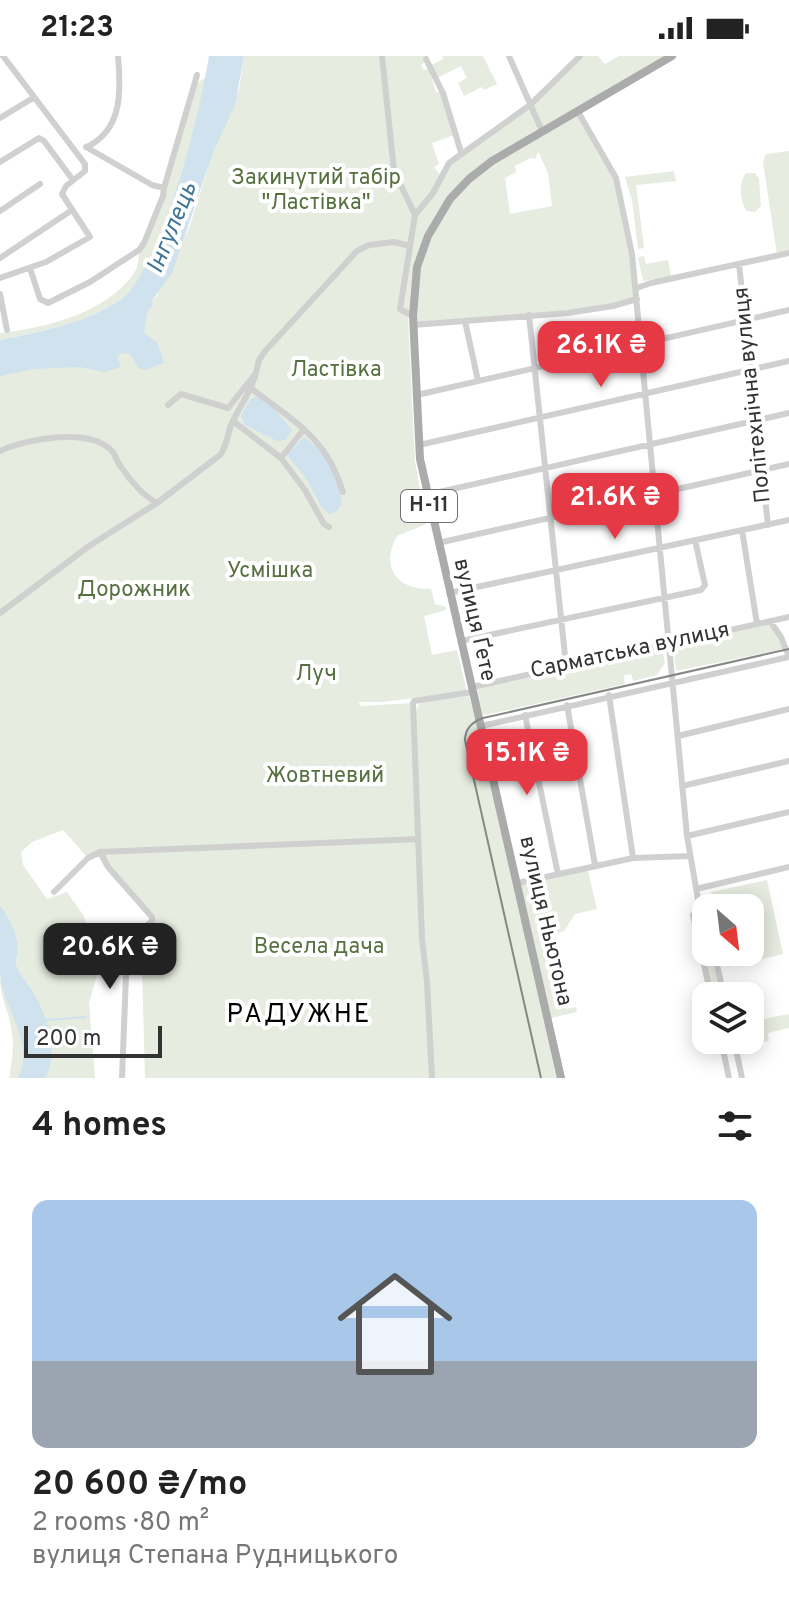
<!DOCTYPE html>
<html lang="en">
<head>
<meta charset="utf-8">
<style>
	body { margin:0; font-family:Overpass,sans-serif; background:#f2f2f2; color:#222; height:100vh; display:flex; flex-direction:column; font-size:30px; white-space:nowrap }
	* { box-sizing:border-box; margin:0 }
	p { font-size:26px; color:#767676 }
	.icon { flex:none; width:44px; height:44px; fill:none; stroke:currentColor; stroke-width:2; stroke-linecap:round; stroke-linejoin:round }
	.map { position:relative; height:1022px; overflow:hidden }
	.panel { display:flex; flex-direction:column; background:#fff; flex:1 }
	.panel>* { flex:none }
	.needle { width:52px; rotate:152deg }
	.tools { position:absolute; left:692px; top:838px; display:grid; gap:16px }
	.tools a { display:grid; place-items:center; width:72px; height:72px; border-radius:16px; background:#fff; box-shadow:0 4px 20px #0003; font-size:40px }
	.scale { position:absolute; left:24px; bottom:20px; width:138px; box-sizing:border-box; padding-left:8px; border:4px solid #333; border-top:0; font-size:22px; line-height:28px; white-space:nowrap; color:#333; -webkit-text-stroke:6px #fff; paint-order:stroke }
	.price { position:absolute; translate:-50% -68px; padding:0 18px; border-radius:16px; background:#e63946; color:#fff; font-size:26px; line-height:52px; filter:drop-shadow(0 2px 4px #0008) }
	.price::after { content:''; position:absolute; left:50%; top:48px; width:24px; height:18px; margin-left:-12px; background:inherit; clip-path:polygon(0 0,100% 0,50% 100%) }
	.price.selected { background:#222; color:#fff }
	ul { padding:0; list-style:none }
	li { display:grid; align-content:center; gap:16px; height:424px; padding:0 32px }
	li span { display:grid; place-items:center; height:248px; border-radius:16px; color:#555 }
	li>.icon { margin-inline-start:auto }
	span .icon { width:144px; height:144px; fill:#fffc; stroke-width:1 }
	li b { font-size:34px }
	h2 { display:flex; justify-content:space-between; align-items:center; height:96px; padding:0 32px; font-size:34px }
	.status { display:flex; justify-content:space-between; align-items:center; height:56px; padding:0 40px; background:#fff; direction:ltr }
	.status svg { height:22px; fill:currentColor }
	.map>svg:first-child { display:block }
	.green { fill:#e6ecdf; fill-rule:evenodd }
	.water { fill:#cfe2ee }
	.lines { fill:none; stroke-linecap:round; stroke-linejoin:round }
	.stream { stroke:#cfe2ee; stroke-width:2 }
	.minor { stroke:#d0d0d0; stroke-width:6 }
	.major { stroke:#ababab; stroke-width:8 }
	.tram { stroke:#888; stroke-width:2 }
	.labels { text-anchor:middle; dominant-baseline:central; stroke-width:8; stroke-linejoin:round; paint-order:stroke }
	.shield { fill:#fff; stroke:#707070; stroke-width:2 }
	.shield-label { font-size:20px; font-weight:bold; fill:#333 }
	.park-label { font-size:22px; fill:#56703f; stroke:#fff }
	.street-label { font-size:22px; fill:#333; stroke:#fff }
	.water-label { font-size:24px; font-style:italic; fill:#3f7597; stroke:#fff }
	.quarter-label { font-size:26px; letter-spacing:2px; fill:#000; stroke:#fff }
</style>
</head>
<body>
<div class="status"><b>21:23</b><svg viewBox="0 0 49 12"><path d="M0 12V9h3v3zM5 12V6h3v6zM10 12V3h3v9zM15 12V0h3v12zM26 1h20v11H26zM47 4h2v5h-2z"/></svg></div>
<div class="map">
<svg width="789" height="1022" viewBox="0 0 789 1022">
	<rect width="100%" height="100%" fill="#fff"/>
	<!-- green -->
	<path class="green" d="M209,0h9l-22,79 -5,7 -12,37 2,2c-12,30 -24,78 -44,103 -31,37 -93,46 -137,56v-7c45,-5 103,-19 132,-57 9,-12 5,-17 8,-28 5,-18 16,-34 23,-51 13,-36 21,-75 31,-112l12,-8z
		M244,0h180l3,5 -6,4 3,5 5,-2 7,24h4l14,43 -22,8 7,21 -5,3 6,8 5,-8 85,-62 50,-49h18l7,8 14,-8h53l-94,55 38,67 21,121 -24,7 -200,19 -5,-9 7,145 11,63 -29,12c-17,31 -1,54 34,53l4,15 11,3v3l-22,6 8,39 25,-5 10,42 -86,10h-22l1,4 53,-3 2,10 4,-9 5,-2 45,-6 10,31 80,351h-414l-4,-147 11,-10 -52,-68 -12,5 -25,-28 -31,12 -11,10 2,13 24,34 20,-7 17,24 15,52 -10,35 6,75h-50c14,-27 2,-64 -13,-88 -5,-8 -14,-17 -16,-27 0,-2 2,-10 2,-12 0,-16 -9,-33 -18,-45v-543l145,-55 12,-12 33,-71 16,-50 5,-23 28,-63zM537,97h2l9,20 4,33 -42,8 -5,-36 11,-6 -1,-6 15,-8 6,1z
		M442,0h41l14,28 -13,6 -2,-3 -18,9 -6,-13 9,-5 -6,-12 -24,12 -6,-13 12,-6z
		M789,95v102l-12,2 -14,-93 3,-8z
		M674,115l2,10 -40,4 8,63 -6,1 -6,-49 -7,-23z
		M746,117h9l4,6 2,27 -6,6 -8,-1c-7,-8 -9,-29 -1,-38z
		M644,200l2,8 22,-4 3,16 -28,5 -5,-24z
		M765,568l7,3 12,22 -108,22 -3,-27z
		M659,592l4,4 2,11 -8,12 -24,6 -2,-7 -7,1 1,9 -140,31 -3,-1 -5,-26z
		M587,811l10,42 -22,5 -11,17 -14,4 17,74 9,-2 1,5 -26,6 -31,-135z
		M767,824l16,74 -56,13 -3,-15h26v-44h-36l-3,-16z
		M699,854l3,2 4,16v24h5l10,44h-8l-18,-83z
		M0,922c11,30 33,69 18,100h-9c3,-18 6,-33 2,-51 -3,-17 -11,-31 -11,-49z
		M789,958v14l-21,5 1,8 -8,1 -3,-17 1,-5z"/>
	<!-- water -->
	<path class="water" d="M209,0h35l-9,49 -21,45 -42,123 -20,28 1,4 -6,8 -3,20 13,9 7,21 -19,7 -7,-2 -8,-14 -8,-1 -5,4 4,10 -17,5 -24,-5 -46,2 -34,7v-36c39,-8 88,-17 121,-41 41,-29 80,-191 88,-243z
		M258,339l14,11 20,24 -6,10 -9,1 -32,-16 -4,-9 9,-16z
		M304,381c6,5 14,11 19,18 9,13 33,54 6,59l-7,-6 -16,-30 -19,-23z
		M0,850c10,12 18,29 18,45 0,2 -2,10 -2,12 2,10 11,19 16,27 15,24 28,62 13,88h-27c17,-36 -14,-68 -18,-103 0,-22 0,-47 0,-69z"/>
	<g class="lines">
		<!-- stream -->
		<path class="stream" d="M46,964l40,-3"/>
		<!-- minor -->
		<path class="minor" d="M382,0l12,115 21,44 -15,94 13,7
			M509,0l33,75
			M426,3l17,34 18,59
			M577,54l39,68 16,76 55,582 12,69 7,11
			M0,62l33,-20
			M87,91c36,-18 34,-56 31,-91
			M0,106l39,-24 5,3 29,39
			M164,132l33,-113
			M0,155l40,-27
			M415,159l18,-22 16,-30 81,-58 50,-49
			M0,202l72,-48
			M739,208l29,261
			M30,212l10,31 8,4 42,-21 49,-32 5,-7 19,-47 1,-8 -12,-3 -66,-38
			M0,222l46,-16 44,-25 -28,-43 4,-8 19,-15v-7l-82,-108
			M637,232l14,-5 138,-30
			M0,238l7,36
			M529,259l37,350
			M465,265l13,60
			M413,269l155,-12 45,-7 24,-7
			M252,333c42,32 75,49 91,103
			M417,339l372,-85
			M168,349l13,-11 47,14 28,-35 3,-13 7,-10 91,-99 12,-6 25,-3 16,4
			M233,365l48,37 23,-29
			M419,389l370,-84
			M0,395c26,-12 91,-25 113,1 3,5 5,12 9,16 8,13 22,28 35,35
			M281,402l24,32 19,34 5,3
			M426,439l363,-82
			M742,474l15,94
			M438,487l351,-79
			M449,537l340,-73
			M0,557l89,-67 68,-43 63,-48c7,-9 7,-19 11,-30 8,-18 20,-32 25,-52
			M770,565l11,16 8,20
			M461,585l240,-51 4,-5 -10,-45
			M472,631l317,-70
			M609,639l24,163
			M567,649l28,160
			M525,659l33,159
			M481,670l308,-69
			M678,680l111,-27
			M682,730l107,-25
			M687,780l102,-24
			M100,796l8,15 44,50v4l-20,18 -5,11 -5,128
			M518,827l115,-25 57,-2
			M696,833l93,-22
			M54,836l34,-34 12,-6 318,-13
			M699,849l-6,10 18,81
			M714,896l10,44
			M721,984l8,38
			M734,984l8,38
			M432,1022l-5,-96 -5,-43 -9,-236 1,-2 59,-9"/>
		<!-- major -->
		<path class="major" d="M561,1022l-141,-619 -7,-143 4,-49 11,-31 22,-37 19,-20 23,-18 180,-105"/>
		<!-- tram -->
		<path class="tram" d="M541,1022l-76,-338c0,-12 7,-18 18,-22l306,-69"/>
	</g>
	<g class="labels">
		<!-- shield labels -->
		<rect class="shield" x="401" y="434" width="56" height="32" rx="6"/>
		<g class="shield-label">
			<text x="429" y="450">Н-11</text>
		</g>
		<!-- park labels -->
		<g class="park-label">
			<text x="316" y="122">Закинутий табір<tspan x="316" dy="25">"Ластівка"</tspan></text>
			<text x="336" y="314">Ластівка</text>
			<text x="270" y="515">Усмішка</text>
			<text x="134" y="534">Дорожник</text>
			<text x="316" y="618">Луч</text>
			<text x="325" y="720">Жовтневий</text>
			<text x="319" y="891">Весела дача</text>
		</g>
		<!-- street labels -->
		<g class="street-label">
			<text transform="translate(753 339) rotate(-96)">Політехнічна вулиця</text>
			<text transform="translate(474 564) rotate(77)">вулиця Ґете</text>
			<text transform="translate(630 595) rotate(-12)">Сарматська вулиця</text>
			<text transform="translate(545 865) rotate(77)">вулиця Ньютона</text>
		</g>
		<!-- water labels -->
		<g class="water-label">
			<text transform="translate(173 172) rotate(-68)">Інгулець</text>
		</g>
		<!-- quarter labels -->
		<g class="quarter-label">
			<text x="299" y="959">РАДУЖНЕ</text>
		</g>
	</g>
</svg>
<div class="tools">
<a><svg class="needle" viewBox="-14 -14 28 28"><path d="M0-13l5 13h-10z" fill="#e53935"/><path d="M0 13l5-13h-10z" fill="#767676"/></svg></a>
<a><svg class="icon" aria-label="layers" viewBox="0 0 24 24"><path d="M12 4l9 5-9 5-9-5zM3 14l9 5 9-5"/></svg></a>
</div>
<div class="scale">200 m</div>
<b class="price" style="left:601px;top:333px">26.1K ₴</b>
<b class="price" style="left:615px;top:485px">21.6K ₴</b>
<b class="price" style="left:527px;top:741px">15.1K ₴</b>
<b class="price selected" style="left:110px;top:935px">20.6K ₴</b>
</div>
<section class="panel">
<h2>4 homes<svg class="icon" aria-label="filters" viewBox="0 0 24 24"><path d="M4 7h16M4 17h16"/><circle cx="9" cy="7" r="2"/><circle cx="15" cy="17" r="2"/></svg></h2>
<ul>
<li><span style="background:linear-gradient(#a9c7e8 65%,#9aa5b1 0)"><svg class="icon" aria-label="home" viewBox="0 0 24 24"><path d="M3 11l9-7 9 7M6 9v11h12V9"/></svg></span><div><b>20 600 ₴/mo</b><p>2 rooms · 80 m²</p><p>вулиця Степана Рудницького</p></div></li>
</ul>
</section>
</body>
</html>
